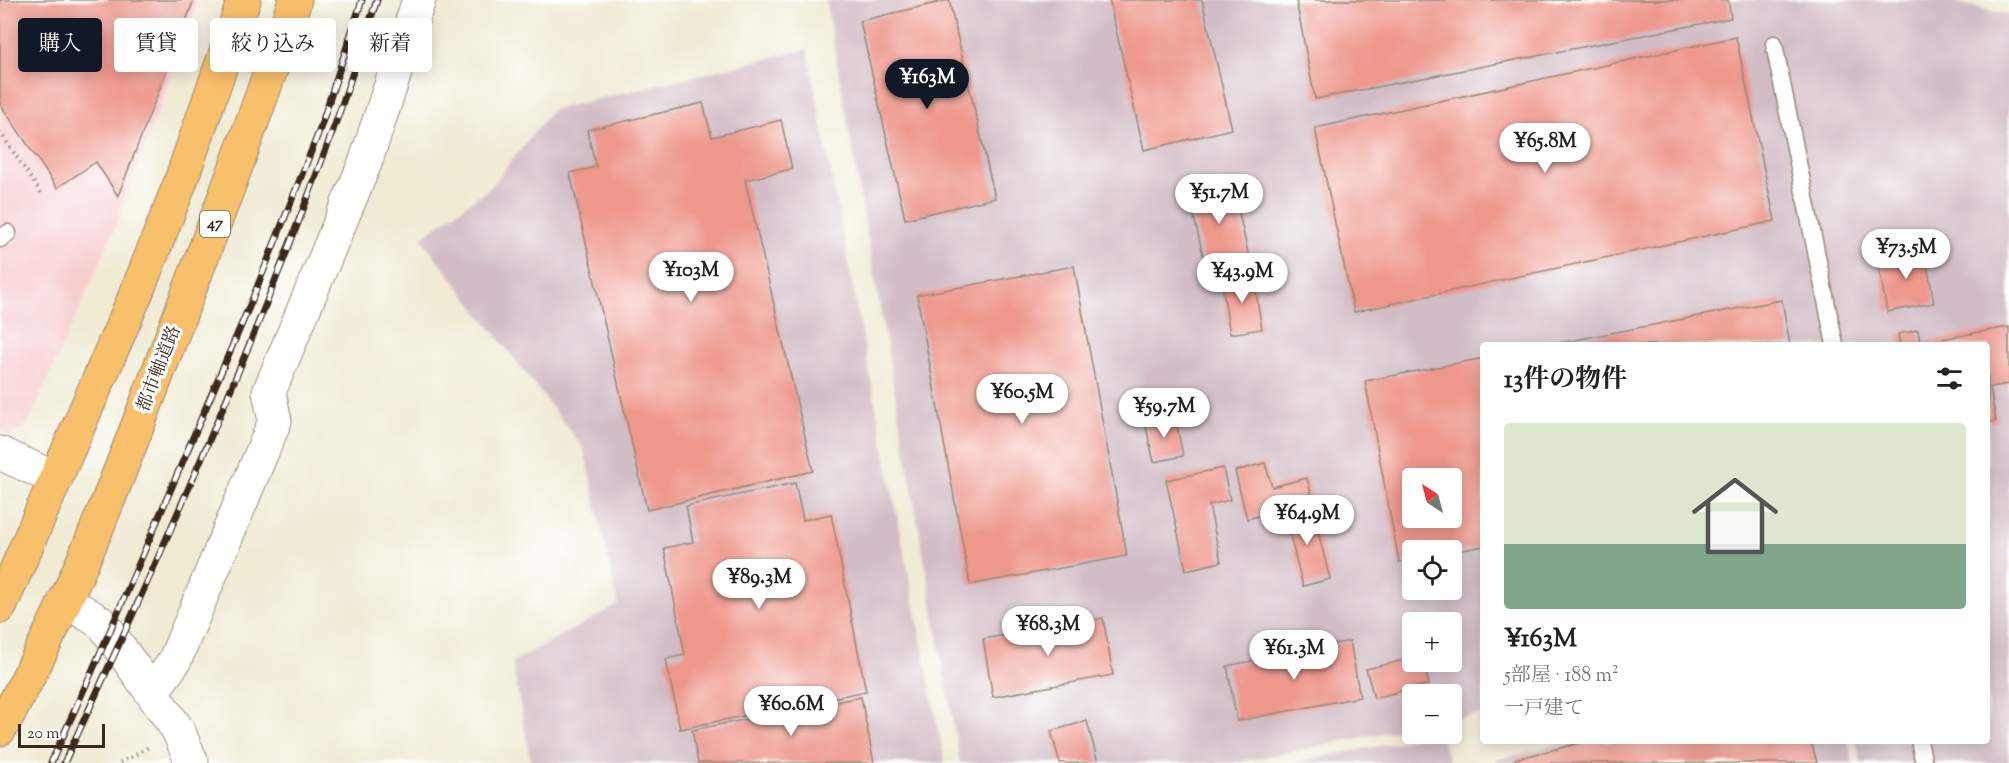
<!DOCTYPE html>
<html lang="ja">
<head>
<meta charset="utf-8">
<style>
	body { margin:0; font-family:"Sorts Mill Goudy","Noto Serif JP",serif; background:#f2f2f2; color:#222; height:100vh; display:flex; flex-direction:column; font-size:22px; white-space:nowrap }
	* { box-sizing:border-box; margin:0 }
	p { font-size:20px; color:#767676 }
	.icon { flex:none; width:33px; height:33px; fill:none; stroke:currentColor; stroke-width:2; stroke-linecap:round; stroke-linejoin:round }
	.map { position:relative; flex:1; overflow:hidden }
	.side { position:absolute; left:1480px; top:342px; width:510px; height:402px; display:flex; flex-direction:column; background:#fff; border-radius:6px; box-shadow:0 3px 15px #0003 }
	.side>* { flex:none }
	.top-card { position:absolute; left:18px; top:18px; width:570px; height:54px; display:flex; gap:12px }
	.needle { width:39px; rotate:324deg }
	.fabs { position:absolute; left:1402px; top:468px; display:grid; gap:12px }
	.fabs a { display:grid; place-items:center; width:60px; height:60px; border-radius:6px; background:#fff; box-shadow:0 3px 15px #0003; font-size:30px }
	.scale { position:absolute; left:18px; bottom:15px; width:87px; box-sizing:border-box; padding-left:6px; border:3px solid #3b2a1e; border-top:0; font-size:16px; line-height:21px; white-space:nowrap; color:#3b2a1e; -webkit-text-stroke:4px #fff; paint-order:stroke }
	.price { position:absolute; translate:-50% -51px; padding:0 14px; border-radius:21px; background:#fff; color:#222; font-size:20px; line-height:39px; filter:drop-shadow(0 2px 3px #0008) }
	.price::after { content:''; position:absolute; left:50%; top:36px; width:18px; height:14px; margin-left:-9px; background:inherit; clip-path:polygon(0 0,100% 0,50% 100%) }
	.price.selected { background:#111827; color:#fff }
	ul { padding:0; list-style:none }
	li { display:grid; align-content:center; gap:12px; height:318px; padding:0 24px }
	li span { display:grid; place-items:center; height:186px; border-radius:6px; color:#555 }
	li>.icon { margin-inline-start:auto }
	span .icon { width:108px; height:108px; fill:#fffc; stroke-width:1 }
	li b { font-size:26px }
	h2 { display:flex; justify-content:space-between; align-items:center; height:72px; padding:0 24px; font-size:26px }
	.pill { padding:0 21px; border-radius:6px; background:#fff; box-shadow:0 3px 15px #0003; font-size:21px; line-height:54px }
	.pill.selected { background:#111827; color:#fff }
	.map>svg:first-child { display:block }
	.built { fill:#f7cfd1 }
	.industrial { fill:#d2bdc6; fill-rule:evenodd }
	.building { fill:#ee978b; fill-rule:evenodd }
	.lines { fill:none; stroke-linecap:round; stroke-linejoin:round }
	.service-casing { stroke:#968a79; stroke-width:19 }
	.minor-casing { stroke:#968a79; stroke-width:35 }
	.primary-casing { stroke:#968a79; stroke-width:35 }
	.path { stroke:#968a79; stroke-width:4; stroke-dasharray:1.5 4.5; stroke-linecap:butt }
	.service { stroke:#fff; stroke-width:16 }
	.minor { stroke:#fff; stroke-width:33 }
	.primary { stroke:#f8bf6c; stroke-width:33 }
	.rail-casing { stroke:#3b2a1e; stroke-width:7 }
	.rail { stroke:#fff; stroke-width:4.5; stroke-dasharray:14; stroke-linecap:butt }
	.labels { text-anchor:middle; dominant-baseline:central; stroke-width:6; stroke-linejoin:round; paint-order:stroke }
	.shield { fill:#fff; stroke:#766a62; stroke-width:1.5 }
	.shield-label { font-size:16px; font-weight:bold; fill:#3b2a1e }
	.street-label { font-size:18px; fill:#3b2a1e; stroke:#fff }
</style>
</head>
<body>
<div class="map">
<svg width="2009" height="763" viewBox="0 0 2009 763">
	<rect width="100%" height="100%" fill="#fff"/>
	<filter id="ink" filterUnits="userSpaceOnUse"><feTurbulence type="fractalNoise" baseFrequency=".0167" numOctaves="2"/><feDisplacementMap in="SourceGraphic" scale="12" xChannelSelector="R" yChannelSelector="G"/><feConvolveMatrix kernelMatrix="1 2 1 2 8 2 1 2 1" color-interpolation-filters="sRGB"/></filter>
	<filter id="wash" filterUnits="userSpaceOnUse"><feTurbulence type="fractalNoise" baseFrequency=".008" numOctaves="4" result="noise"/><feDisplacementMap in="SourceGraphic" scale="24" xChannelSelector="R" yChannelSelector="G"/><feGaussianBlur stdDeviation="1.35" result="paint"/><feColorMatrix in="noise" values="0 0 0 0 0 0 0 0 0 0 0 0 0 0 0 0 0 1.4 0 .05"/><feComposite in="paint" operator="in"/></filter>
	<g filter="url(#wash)">
		<rect width="100%" height="100%" fill="#f1ebd4"/>
		<!-- built -->
		<path class="built" d="M0,0h199l-86,233 -86,193 -18,10 -9,-6z"/>
		<!-- industrial -->
		<path class="industrial" d="M826,0h1119l64,15v748h-148l-5,-22h132v-396h-504l-1,368 -31,7v-26h-39v33l-179,36h-274zM1413,478h39v40h-39zM1413,550h39v40h-39zM1413,622h39v40h-39z
			M807,49l138,714h-414l-19,-101 106,-57 -34,-156 -163,-211 70,-51 61,-77z
			M1440,734l10,29h-159z
			M1569,741h279l5,22h-357l-1,-3z"/>
		<g id="blocks">
			<!-- building -->
			<path class="building" d="M0,0h194l-76,196 -22,-34 -39,26 -57,-84z
				M949,0l46,198 -90,21 -45,-198z
				M1109,0h93l30,129 -88,21z
				M1296,0h432l3,18 -416,81z
				M1736,37l39,184 -421,91 -39,-184z
				M703,103l9,34 69,-17 11,49 -47,11 68,291 -166,39 -77,-337 26,-6 -9,-37z
				M1232,183l17,74 -43,10 -18,-74z
				M1924,247l10,56 -47,9 -10,-56z
				M1074,266l53,290 -157,29 -53,-290z
				M1253,274l9,55 -32,5 -9,-55z
				M1782,300l8,45h-236v-1z
				M2009,327v57l-19,3 6,34 -8,1v-77h-88l-2,-11 20,-4 2,13z
				M1484,358v188l-32,6v-2h-39v10l-14,2 -34,-181zM1413,478h39v40h-39z
				M1175,417l8,39 -29,6 -9,-39z
				M1265,463l7,24 35,-9 6,23 -66,18 -12,-48z
				M1223,468l7,32 -21,5 12,57 -35,8 -20,-90z
				M795,483l8,37 28,-6 35,177 -186,38 -14,-70 19,-4 -21,-107 29,-6 -7,-36z
				M1311,505l19,74 -27,7 -19,-74z
				M1103,618l10,57 -120,22 -10,-58z
				M1350,641l10,56 -123,24 -10,-55z
				M1413,658v4h11l5,22 -55,14 -8,-29z
				M861,697l13,66h-176l-6,-33z
				M1087,721l11,42h-38l-9,-32z
				M1589,741h222l6,22h-301l-1,-4z"/>
		</g>
	</g>
	<g filter="url(#ink)">
		<use href="#blocks" fill-opacity="0" stroke="#968a79" stroke-width="1.5"/>
		<g class="lines">
			<!-- service casing -->
			<g class="service-casing">
				<path id="service" d="M1774,44l61,301
					M0,239l8,-6
					M1919,741l5,22"/>
			</g>
			<!-- minor casing -->
			<g class="minor-casing">
				<path id="minor" d="M0,453l56,26
					M65,600l38,24 75,106 14,33
					M152,692l22,-30 101,-241 -6,-29 96,-229 54,-163"/>
			</g>
			<!-- primary casing -->
			<g class="primary-casing">
				<path id="primary" d="M0,607l136,-313 43,-108 65,-186
					M0,729c69,-121 119,-253 168,-383 44,-115 88,-230 127,-346"/>
			</g>
			<!-- path -->
			<path class="path" d="M0,132l41,61
				M120,763l31,-17"/>
			<!-- service -->
			<use href="#service" class="service"/>
			<!-- minor -->
			<use href="#minor" class="minor"/>
			<!-- primary -->
			<use href="#primary" class="primary"/>
			<!-- rail casing -->
			<g class="rail-casing">
				<path id="rail" d="M51,763l59,-132 142,-331 68,-171 42,-129
					M64,763c97,-206 189,-416 268,-630 16,-44 30,-89 45,-133"/>
			</g>
			<!-- rail -->
			<use href="#rail" class="rail"/>
		</g>
	</g>
	<g class="labels">
		<!-- shield labels -->
		<rect class="shield" x="200" y="211" width="30" height="26" rx="4.5"/>
		<g class="shield-label">
			<text x="215" y="224">47</text>
		</g>
		<!-- street labels -->
		<g class="street-label">
			<text transform="translate(160 369) rotate(-69)">都市軸道路</text>
		</g>
	</g>
</svg>
<div class="fabs">
<a><svg class="needle" viewBox="-14 -14 28 28"><path d="M0-13l5 13h-10z" fill="#e53935"/><path d="M0 13l5-13h-10z" fill="#767676"/></svg></a>
<a><svg class="icon" aria-label="locate" viewBox="0 0 24 24"><circle cx="12" cy="12" r="6"/><path d="M12 2v4M12 18v4M2 12h4M18 12h4"/></svg></a>
<a>+</a>
<a>−</a>
</div>
<div class="scale">20 m</div>
<b class="price selected" style="left:927px;top:110px">¥163M</b>
<b class="price" style="left:1545px;top:174px">¥65.8M</b>
<b class="price" style="left:1219px;top:225px">¥51.7M</b>
<b class="price" style="left:1906px;top:280px">¥73.5M</b>
<b class="price" style="left:691px;top:303px">¥103M</b>
<b class="price" style="left:1242px;top:304px">¥43.9M</b>
<b class="price" style="left:1022px;top:425px">¥60.5M</b>
<b class="price" style="left:1164px;top:439px">¥59.7M</b>
<b class="price" style="left:1307px;top:546px">¥64.9M</b>
<b class="price" style="left:759px;top:610px">¥89.3M</b>
<b class="price" style="left:1048px;top:657px">¥68.3M</b>
<b class="price" style="left:1294px;top:681px">¥61.3M</b>
<b class="price" style="left:791px;top:737px">¥60.6M</b>
<div class="top-card">
<a class="pill selected">購入</a>
<a class="pill">賃貸</a>
<a class="pill">絞り込み</a>
<a class="pill">新着</a>
</div>
<section class="side">
<h2>13件の物件<svg class="icon" aria-label="filters" viewBox="0 0 24 24"><path d="M4 7h16M4 17h16"/><circle cx="9" cy="7" r="2"/><circle cx="15" cy="17" r="2"/></svg></h2>
<ul>
<li><span style="background:linear-gradient(#dfe7d0 65%,#7fa58c 0)"><svg class="icon" aria-label="home" viewBox="0 0 24 24"><path d="M3 11l9-7 9 7M6 9v11h12V9"/></svg></span><div><b>¥163M</b><p>5部屋 · 188 m²</p><p>一戸建て</p></div></li>
</ul>
</section>
</div>
</body>
</html>
